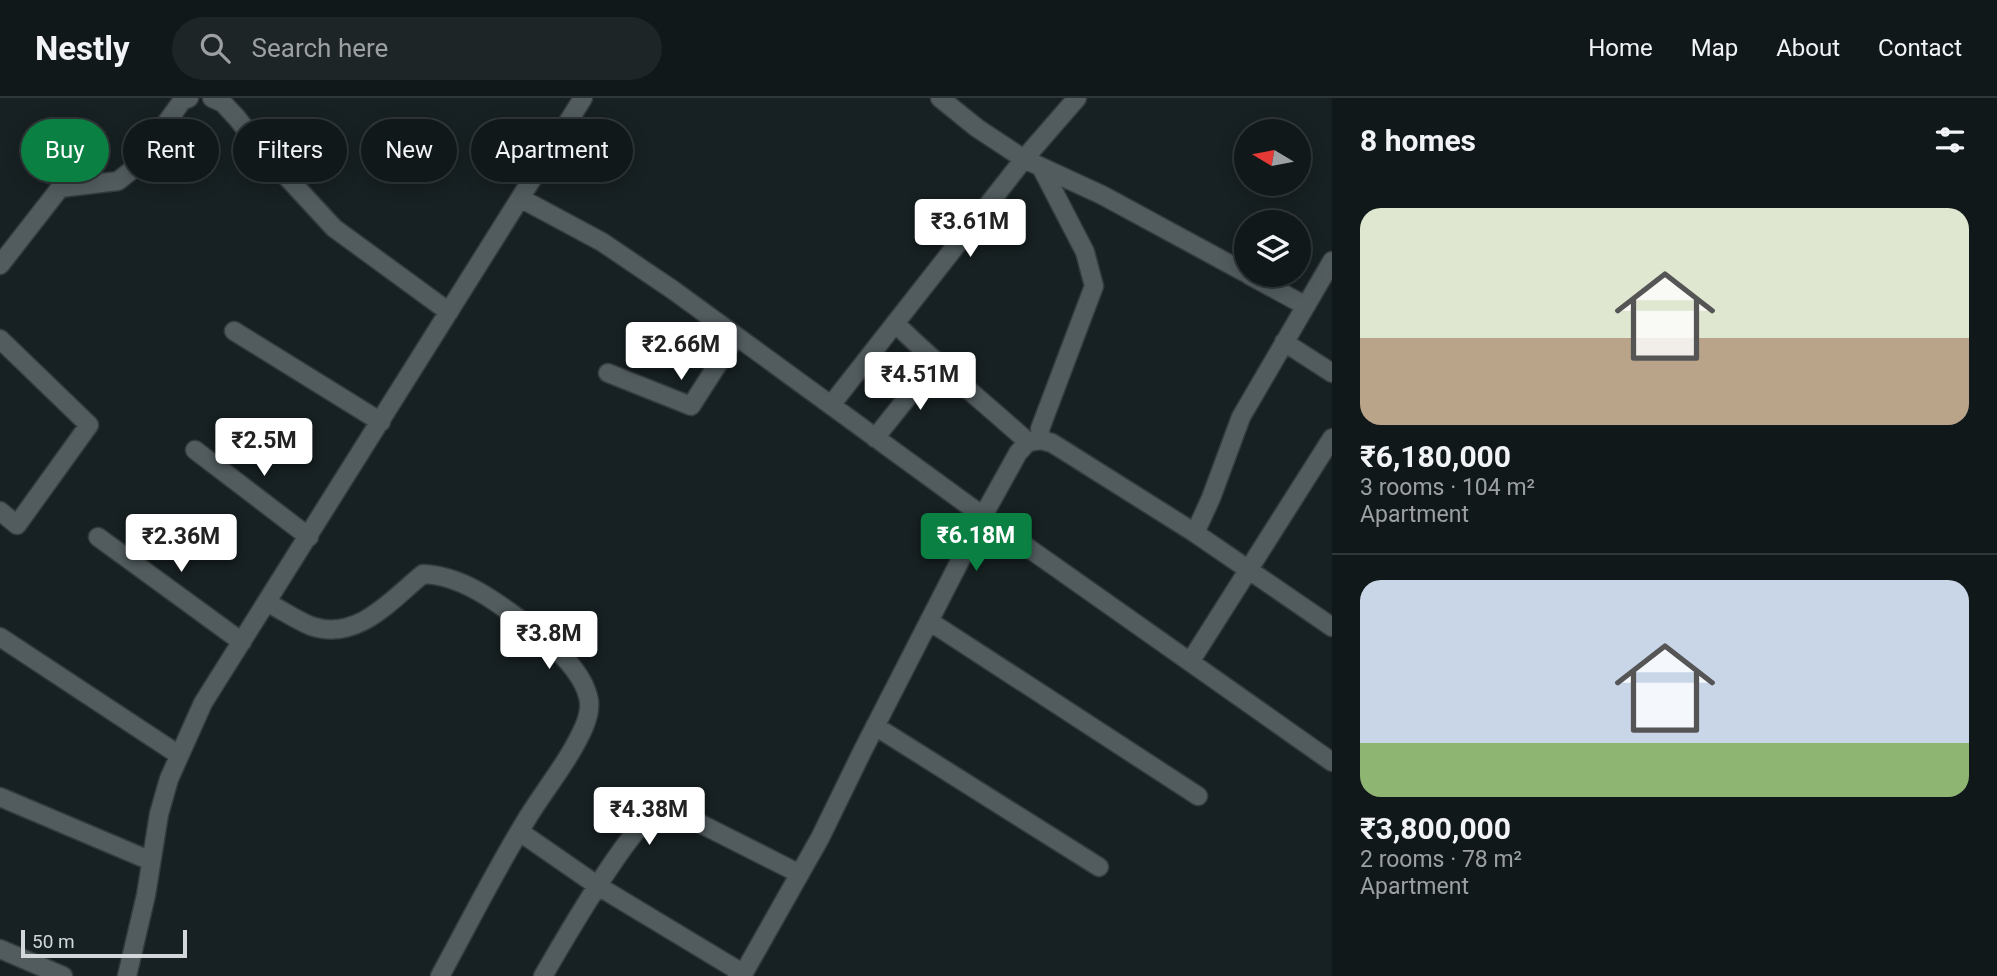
<!DOCTYPE html>
<html lang="en">
<head>
<meta charset="utf-8">
<style>
	body { margin:0; font-family:Roboto,sans-serif; background:#1e2527; color:#f1f3f6; height:100vh; display:flex; flex-direction:column; font-size:26px; white-space:nowrap }
	* { box-sizing:border-box; margin:0 }
	p { font-size:23px; color:#9ca0a2 }
	.icon { flex:none; width:38px; height:38px; fill:none; stroke:currentColor; stroke-width:2; stroke-linecap:round; stroke-linejoin:round }
	.map { position:relative; flex:1; overflow:hidden }
	.side { display:flex; flex-direction:column; background:#11181a; width:665px }
	.side>* { flex:none }
	.guide { position:absolute; left:21px; top:21px; width:665px; height:63px; display:flex; gap:14px }
	.needle { width:46px; rotate:280deg }
	.controls { position:absolute; left:1234px; top:21px; display:grid; gap:14px }
	.controls a { display:grid; place-items:center; width:77px; height:77px; border-radius:50%; background:#11181a; box-shadow:0 4px 18px #0003,0 0 0 2px #303739; font-size:35px }
	.scale { position:absolute; left:21px; bottom:18px; width:166px; box-sizing:border-box; padding-left:7px; border:4px solid #d2d8da; border-top:0; font-size:19px; line-height:24px; white-space:nowrap; color:#d2d8da; -webkit-text-stroke:5px #172022; paint-order:stroke }
	.price { position:absolute; translate:-50% -60px; padding:0 16px; border-radius:7px; background:#fff; color:#222; font-size:23px; line-height:46px; filter:drop-shadow(0 2px 4px #0008) }
	.price::after { content:''; position:absolute; left:50%; top:42px; width:21px; height:16px; margin-left:-10px; background:inherit; clip-path:polygon(0 0,100% 0,50% 100%) }
	.price.on { background:#0b8043; color:#fff }
	ul { padding:0; list-style:none }
	li { display:grid; align-content:center; gap:14px; height:371px; padding:0 28px }
	li+li { border-top:2px solid #303739 }
	li span { display:grid; place-items:center; height:217px; border-radius:21px; color:#555 }
	li>.icon { margin-inline-start:auto }
	span .icon { width:126px; height:126px; fill:#fffc; stroke-width:1 }
	li b { font-size:30px }
	h2 { display:flex; justify-content:space-between; align-items:center; height:84px; padding:0 28px; font-size:30px }
	.chip { padding:0 24px; border-radius:32px; background:#11181a; box-shadow:0 4px 18px #0003,0 0 0 2px #303739; font-size:24px; line-height:63px }
	.chip.on { background:#0b8043; color:#fff }
	header { display:flex; align-items:center; gap:42px; box-sizing:border-box; height:98px; padding:0 35px; background:#11181a; border-bottom:2px solid #303739 }
	header strong { font-size:33px }
	nav { display:flex; gap:38px; margin-inline-start:auto; font-size:24px }
	.search { width:490px; height:63px; background:#1e2527; display:flex; align-items:center; gap:18px; box-sizing:border-box; padding:0 24px; border-radius:38px; color:#9ca0a2; font-size:26px }
	main { display:flex; flex:1; min-height:0 }
	.map>svg:first-child { display:block }
	.lines { fill:none; stroke-linecap:round; stroke-linejoin:round }
	.street-casing { stroke:#353b3d; stroke-width:21 }
	.street { stroke:#525c5f; stroke-width:18 }
</style>
</head>
<body>
<header>
<strong>Nestly</strong>
<div class="search"><svg class="icon" aria-label="search" viewBox="0 0 24 24"><circle cx="10" cy="10" r="6"/><path d="M15 15l6 6"/></svg>Search here</div>
<nav><a>Home</a><a>Map</a><a>About</a><a>Contact</a></nav>
</header>
<main>
<div class="map">
<svg width="1332" height="878" viewBox="0 0 1332 878">
	<rect width="100%" height="100%" fill="#172022"/>
	<g class="lines">
		<!-- street casing -->
		<g class="street-casing">
			<path id="street" d="M212,0l11,5 14,15 24,31 73,79 115,84
				M940,0l37,30 47,31 78,36 144,78
				M520,100l82,44 71,48 310,226 349,246
				M0,167l60,-77 58,-7 15,-12 49,-68 7,-3
				M1249,177l57,31
				M895,225c42,42 89,79 133,119
				M234,233l147,91
				M0,241l89,86 -72,100 -17,-14
				M1284,244l48,31
				M608,275l83,33 45,-70
				M831,307l193,-246 53,-61
				M875,340l60,-75
				M1041,342l-1,-11 54,-143 -9,-34 -44,-85
				M195,352l114,87
				M1195,435l16,-35 30,-81 91,-156
				M98,439l144,105
				M268,505c14,7 28,17 43,23 46,16 80,-26 112,-52 38,1 74,28 103,50 24,19 58,46 63,77 1,8 -2,19 -5,26 -14,32 -38,61 -56,90 -32,52 -59,106 -88,159
				M929,523l269,175
				M0,539l179,118
				M1190,564l142,-224
				M875,628l224,141
				M0,699l151,64
				M520,734l78,54 136,82 6,8
				M0,851l63,27
				M127,878l19,-81 13,-81 10,-35 34,-76 380,-605
				M543,878c20,-34 88,-154 118,-168l32,12 107,54
				M742,878l78,-138 43,-88 120,-234 35,-63 10,-11 13,-2 11,3 143,90 137,94"/>
		</g>
		<!-- street -->
		<use href="#street" class="street"/>
	</g>
</svg>
<div class="controls">
<a><svg class="needle" viewBox="-14 -14 28 28"><path d="M0-13l5 13h-10z" fill="#e53935"/><path d="M0 13l5-13h-10z" fill="#9ca0a2"/></svg></a>
<a><svg class="icon" aria-label="layers" viewBox="0 0 24 24"><path d="M12 4l9 5-9 5-9-5zM3 14l9 5 9-5"/></svg></a>
</div>
<div class="scale">50 m</div>
<b class="price" style="left:970px;top:161px">₹3.61M</b>
<b class="price" style="left:681px;top:284px">₹2.66M</b>
<b class="price" style="left:920px;top:314px">₹4.51M</b>
<b class="price" style="left:264px;top:380px">₹2.5M</b>
<b class="price on" style="left:976px;top:475px">₹6.18M</b>
<b class="price" style="left:181px;top:476px">₹2.36M</b>
<b class="price" style="left:549px;top:573px">₹3.8M</b>
<b class="price" style="left:649px;top:749px">₹4.38M</b>
<div class="guide">
<a class="chip on">Buy</a>
<a class="chip">Rent</a>
<a class="chip">Filters</a>
<a class="chip">New</a>
<a class="chip">Apartment</a>
</div>
</div>
<section class="side">
<h2>8 homes<svg class="icon" aria-label="filters" viewBox="0 0 24 24"><path d="M4 7h16M4 17h16"/><circle cx="9" cy="7" r="2"/><circle cx="15" cy="17" r="2"/></svg></h2>
<ul>
<li><span style="background:linear-gradient(#dfe7d0 60%,#b9a48a 0)"><svg class="icon" aria-label="home" viewBox="0 0 24 24"><path d="M3 11l9-7 9 7M6 9v11h12V9"/></svg></span><div><b>₹6,180,000</b><p>3 rooms · 104 m²</p><p>Apartment</p></div></li>
<li><span style="background:linear-gradient(#c9d6e8 75%,#8fb573 0)"><svg class="icon" aria-label="home" viewBox="0 0 24 24"><path d="M3 11l9-7 9 7M6 9v11h12V9"/></svg></span><div><b>₹3,800,000</b><p>2 rooms · 78 m²</p><p>Apartment</p></div></li>
</ul>
</section>
</main>
</body>
</html>
